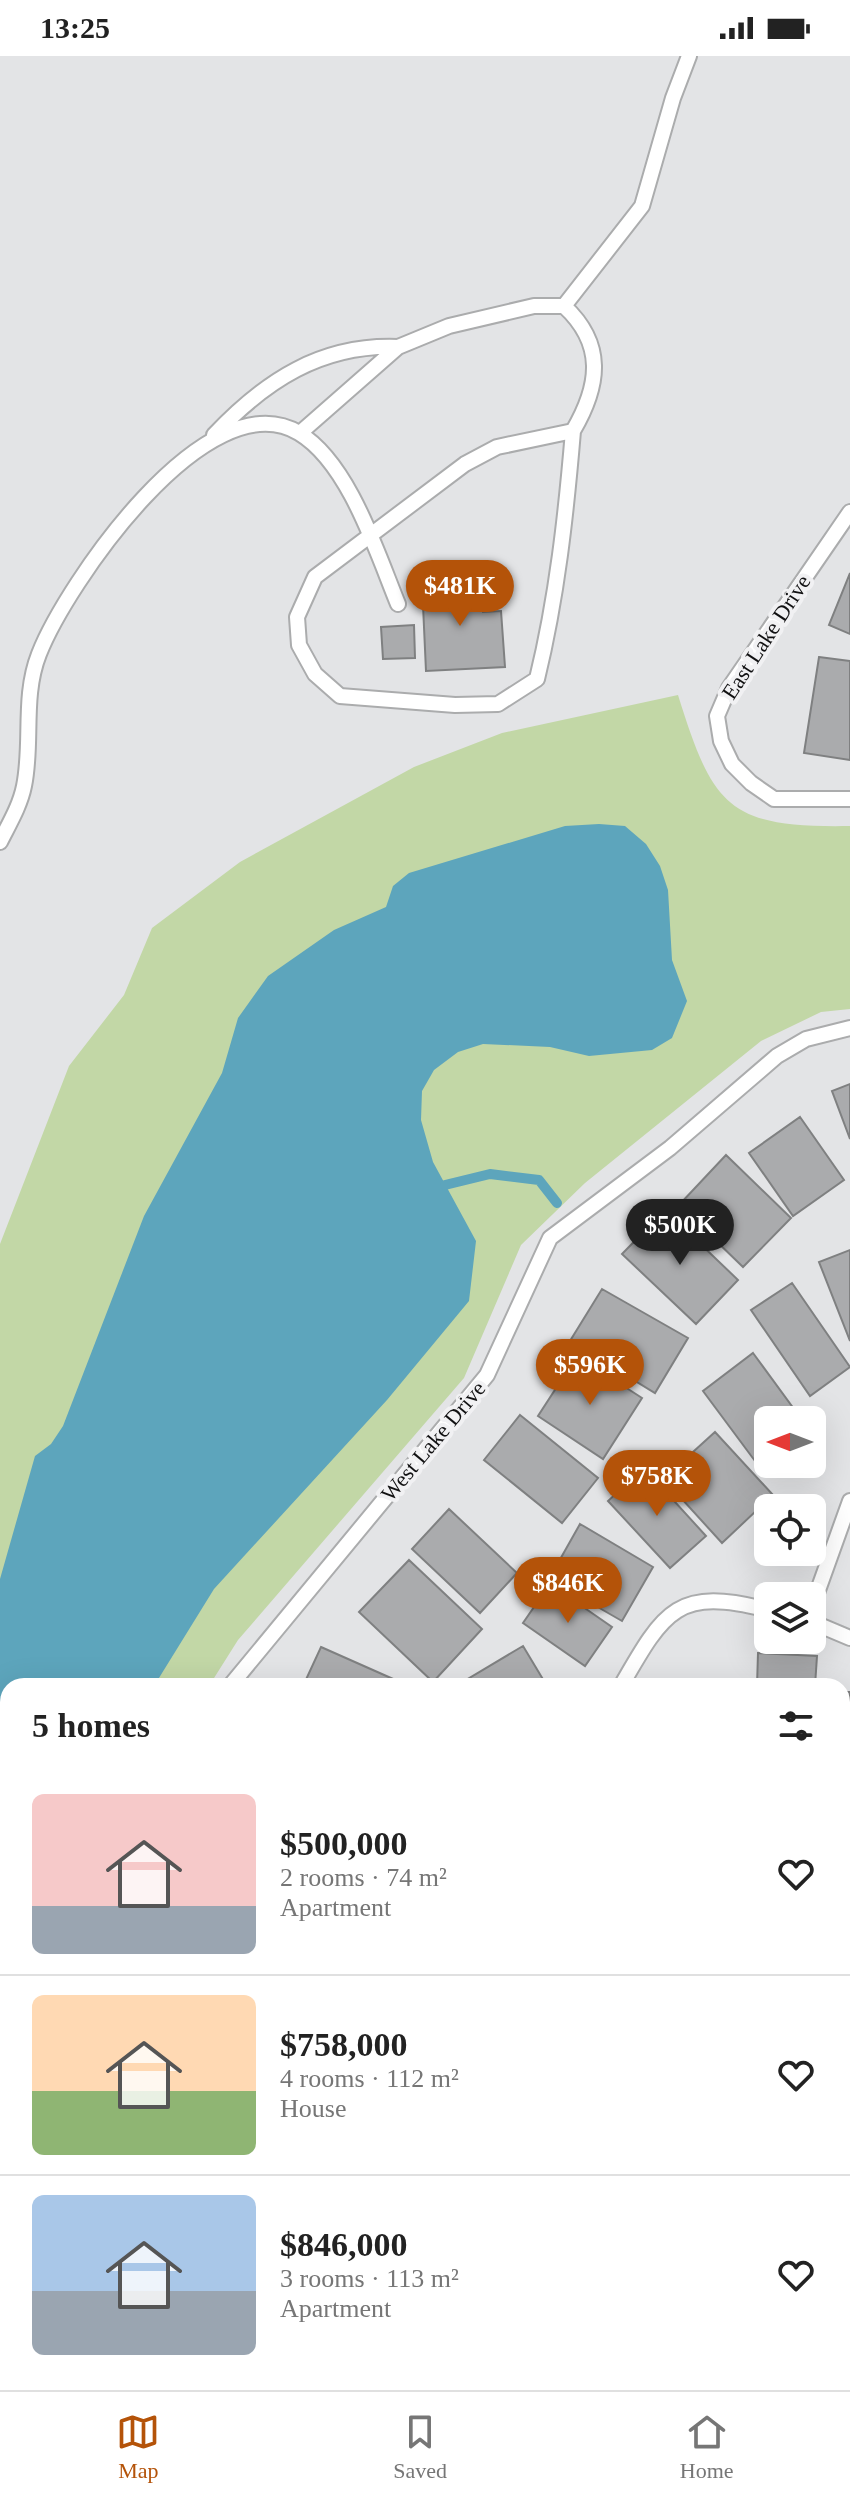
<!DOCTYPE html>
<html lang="en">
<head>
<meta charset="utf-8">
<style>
	body { margin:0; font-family:"Times New Roman",serif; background:#f2f2f2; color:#222; height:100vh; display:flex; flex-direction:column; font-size:30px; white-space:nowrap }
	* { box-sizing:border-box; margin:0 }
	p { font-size:26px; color:#767676 }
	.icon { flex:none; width:44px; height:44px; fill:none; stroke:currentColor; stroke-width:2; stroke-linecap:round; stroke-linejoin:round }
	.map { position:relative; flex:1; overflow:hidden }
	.drawer { position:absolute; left:0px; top:1622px; width:850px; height:712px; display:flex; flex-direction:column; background:#fff; border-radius:24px 24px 0 0; box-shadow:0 8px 32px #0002 }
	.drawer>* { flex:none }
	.needle { width:52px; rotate:270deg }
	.buttons { position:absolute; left:754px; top:1350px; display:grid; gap:16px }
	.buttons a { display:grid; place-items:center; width:72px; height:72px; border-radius:12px; background:#fff; box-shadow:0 8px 32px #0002; font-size:40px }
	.price { position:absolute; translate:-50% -68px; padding:0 18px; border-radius:28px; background:#b45309; color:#fff; font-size:26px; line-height:52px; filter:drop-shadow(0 2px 4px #0008) }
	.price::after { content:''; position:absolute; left:50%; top:48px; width:24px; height:18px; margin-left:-12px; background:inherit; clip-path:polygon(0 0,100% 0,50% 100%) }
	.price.active { background:#222; color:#fff }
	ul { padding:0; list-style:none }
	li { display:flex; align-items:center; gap:24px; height:200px; padding:0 32px }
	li+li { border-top:2px solid #e0e0e0 }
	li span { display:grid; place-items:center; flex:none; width:224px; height:160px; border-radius:12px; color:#555 }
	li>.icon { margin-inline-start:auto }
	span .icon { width:96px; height:96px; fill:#fffc; stroke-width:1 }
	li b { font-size:34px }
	h2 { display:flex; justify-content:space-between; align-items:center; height:96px; padding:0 32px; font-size:34px }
	.status { display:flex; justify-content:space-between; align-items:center; height:56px; padding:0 40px; background:#fff; direction:ltr }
	.status svg { height:22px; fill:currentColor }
	.tabs { display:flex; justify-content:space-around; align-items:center; height:112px; border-top:2px solid #e0e0e0; background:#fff; font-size:22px; color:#767676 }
	.tabs a { display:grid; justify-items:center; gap:4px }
	.tabs .active { color:#b45309 }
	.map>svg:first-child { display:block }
	.green { fill:#c2d7a6 }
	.water { fill:#5da5bc }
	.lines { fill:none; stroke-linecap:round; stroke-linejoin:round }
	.stream { stroke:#5da5bc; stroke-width:10 }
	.building { fill:#aaabad; stroke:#7f8081; stroke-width:2 }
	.service-casing { stroke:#abacad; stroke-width:18 }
	.service { stroke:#fff; stroke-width:14 }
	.labels { text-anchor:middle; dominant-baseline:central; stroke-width:8; stroke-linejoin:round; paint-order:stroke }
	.street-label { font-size:22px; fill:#111112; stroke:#f1f1f3 }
</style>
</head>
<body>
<div class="status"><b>13:25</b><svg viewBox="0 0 49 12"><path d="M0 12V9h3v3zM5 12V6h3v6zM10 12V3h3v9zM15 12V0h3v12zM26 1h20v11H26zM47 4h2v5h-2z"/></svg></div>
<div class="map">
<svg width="850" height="2334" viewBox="0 0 850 2334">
	<rect width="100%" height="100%" fill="#e3e4e6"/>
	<!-- green -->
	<path class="green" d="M678,639c35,112 50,133 172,131v183l-29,3 -60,29 -176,142 -64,62 -57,133 -226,262 -29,46h-201v573l-8,9v-1024l69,-178 55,-71 28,-67 88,-66 174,-95 88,-34z
		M842,1775l8,1v332l-8,-9z"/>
	<!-- water -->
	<path class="water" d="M599,768l26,2 21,18 14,22 8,24 4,70 15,41 -15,37 -20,12 -63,6 -39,-9 -67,-3 -25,8 -24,18 -12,21 -1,29 12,42 43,79 -7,60 -82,99 -173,189 -60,97h-146v235l-8,25v-367l35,-123 16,-12 12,-18 81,-210 78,-143 16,-55 30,-42 66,-46 52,-23 7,-21 16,-13 156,-47z"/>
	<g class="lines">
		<!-- stream -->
		<path class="stream" d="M445,1129l45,-11 49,6 18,23"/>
	</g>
	<!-- building -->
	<path class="building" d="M850,517v61l-21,-9z
		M481,524l2,32 18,-1 4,56 -79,4 -4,-88z
		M414,569l1,33 -32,1 -2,-32z
		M819,601l31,4v99l-46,-7z
		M850,1028v55l-18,-48z
		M800,1061l44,63 -51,36 -44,-63z
		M726,1099l65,63 -48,49 -64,-62z
		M665,1154l73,70 -42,44 -74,-70z
		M850,1194v91l-31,-79z
		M792,1227l58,84 -40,29 -59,-86z
		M602,1233l86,49 -33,55 -85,-52z
		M753,1297l49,67h-34v32l-13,9 -52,-70z
		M577,1300l65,42 -39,61 -65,-43z
		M520,1359l78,63 -36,45 -78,-63z
		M715,1376l58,63 -51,48 -41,-45 8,-9 -17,-18z
		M644,1412l62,68 -36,32 -62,-67z
		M449,1453l68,64 -37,40 -68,-64z
		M580,1468l73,43 -31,54 -73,-42z
		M409,1504l73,69 -49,53 -74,-70z
		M550,1528l62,43 -27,39 -62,-43z
		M523,1590l24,40h-91z
		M321,1591l88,39h-106z
		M758,1597l59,3 -2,30h-58z
		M842,1636h8v95h-8z
		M842,2226l8,9v8l-8,8z
		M850,2259v75h-49l-8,-8h49v-59z
		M8,2297v29h25l5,8h-38v-33z
		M80,2326h102l-11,8h-87z
		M328,2326h50l7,8h-67z
		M445,2326h61l-8,8h-61z
		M634,2326h27l-8,8h-11z
		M665,2326h107l3,3 -5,5h-113z"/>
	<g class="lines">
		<!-- service casing -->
		<g class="service-casing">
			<path id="service" d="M564,250l78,-100 31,-108 16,-42
				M300,377l98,-86 51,-21 85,-20h30c41,38 36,79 9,125l-76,16 -32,17 -150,113 -18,40 2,28 16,29 25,22 115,9 43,-1 39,-25c20,-82 29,-164 36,-248
				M214,379c51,-54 107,-91 184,-88
				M850,456l-121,176 -12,28 4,25 11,23 19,19 23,16h76
				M0,786c9,-18 20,-36 24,-56 9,-43 -2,-89 15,-132 27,-69 168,-276 260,-221 50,30 78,120 99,171
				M812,1551l38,-106
				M812,1566l38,16
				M230,1630l257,-311 63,-137 120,-90 107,-92 29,-17 44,-11
				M621,1630c44,-77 57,-99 147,-76
				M842,2179l8,9
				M0,2245l8,-7
				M226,2326l6,8
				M591,2326l7,8"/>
		</g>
		<!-- service -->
		<use href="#service" class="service"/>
	</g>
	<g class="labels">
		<!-- street labels -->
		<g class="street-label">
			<text transform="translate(766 581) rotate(-57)">East Lake Drive</text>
			<text transform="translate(433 1385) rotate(-50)">West Lake Drive</text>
		</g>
	</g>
</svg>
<div class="buttons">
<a><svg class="needle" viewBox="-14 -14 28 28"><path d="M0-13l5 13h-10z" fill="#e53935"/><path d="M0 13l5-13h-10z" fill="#767676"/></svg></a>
<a><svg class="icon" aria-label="locate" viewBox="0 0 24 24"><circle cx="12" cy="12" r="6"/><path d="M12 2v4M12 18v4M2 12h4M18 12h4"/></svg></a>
<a><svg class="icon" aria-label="layers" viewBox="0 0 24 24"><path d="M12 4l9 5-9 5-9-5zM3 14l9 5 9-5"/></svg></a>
</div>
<b class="price" style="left:460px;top:572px">$481K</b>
<b class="price active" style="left:680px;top:1211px">$500K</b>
<b class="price" style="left:590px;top:1351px">$596K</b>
<b class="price" style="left:657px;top:1462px">$758K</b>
<b class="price" style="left:568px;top:1569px">$846K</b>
<section class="drawer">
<h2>5 homes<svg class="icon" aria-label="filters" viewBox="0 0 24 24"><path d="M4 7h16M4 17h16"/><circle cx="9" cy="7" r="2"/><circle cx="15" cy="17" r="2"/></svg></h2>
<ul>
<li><span style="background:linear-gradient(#f6c9c9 70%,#9aa5b1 0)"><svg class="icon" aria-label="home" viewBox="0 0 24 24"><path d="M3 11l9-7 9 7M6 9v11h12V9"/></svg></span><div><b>$500,000</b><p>2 rooms · 74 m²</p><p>Apartment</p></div><svg class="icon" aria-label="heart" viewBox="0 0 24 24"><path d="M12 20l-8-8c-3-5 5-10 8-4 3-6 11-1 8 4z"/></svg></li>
<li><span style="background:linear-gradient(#ffd9b3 60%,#8fb573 0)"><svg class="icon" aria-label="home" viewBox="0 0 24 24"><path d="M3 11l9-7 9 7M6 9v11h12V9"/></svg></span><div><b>$758,000</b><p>4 rooms · 112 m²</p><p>House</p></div><svg class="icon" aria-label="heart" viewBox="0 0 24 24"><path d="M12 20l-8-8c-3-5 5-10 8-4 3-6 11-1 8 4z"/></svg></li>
<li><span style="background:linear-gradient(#a9c7e8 60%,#9aa5b1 0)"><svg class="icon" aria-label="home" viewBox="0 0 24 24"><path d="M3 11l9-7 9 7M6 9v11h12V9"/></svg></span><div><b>$846,000</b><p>3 rooms · 113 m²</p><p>Apartment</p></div><svg class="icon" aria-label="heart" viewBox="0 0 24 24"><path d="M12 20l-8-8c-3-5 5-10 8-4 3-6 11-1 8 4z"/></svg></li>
</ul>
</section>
</div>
<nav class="tabs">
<a class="active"><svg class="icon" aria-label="map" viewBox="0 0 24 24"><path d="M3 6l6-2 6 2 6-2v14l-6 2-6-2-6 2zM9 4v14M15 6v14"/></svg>Map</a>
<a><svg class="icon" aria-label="saved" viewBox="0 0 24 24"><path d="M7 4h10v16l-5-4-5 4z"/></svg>Saved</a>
<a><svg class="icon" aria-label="home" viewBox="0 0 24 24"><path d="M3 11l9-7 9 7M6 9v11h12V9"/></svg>Home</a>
</nav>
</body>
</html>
